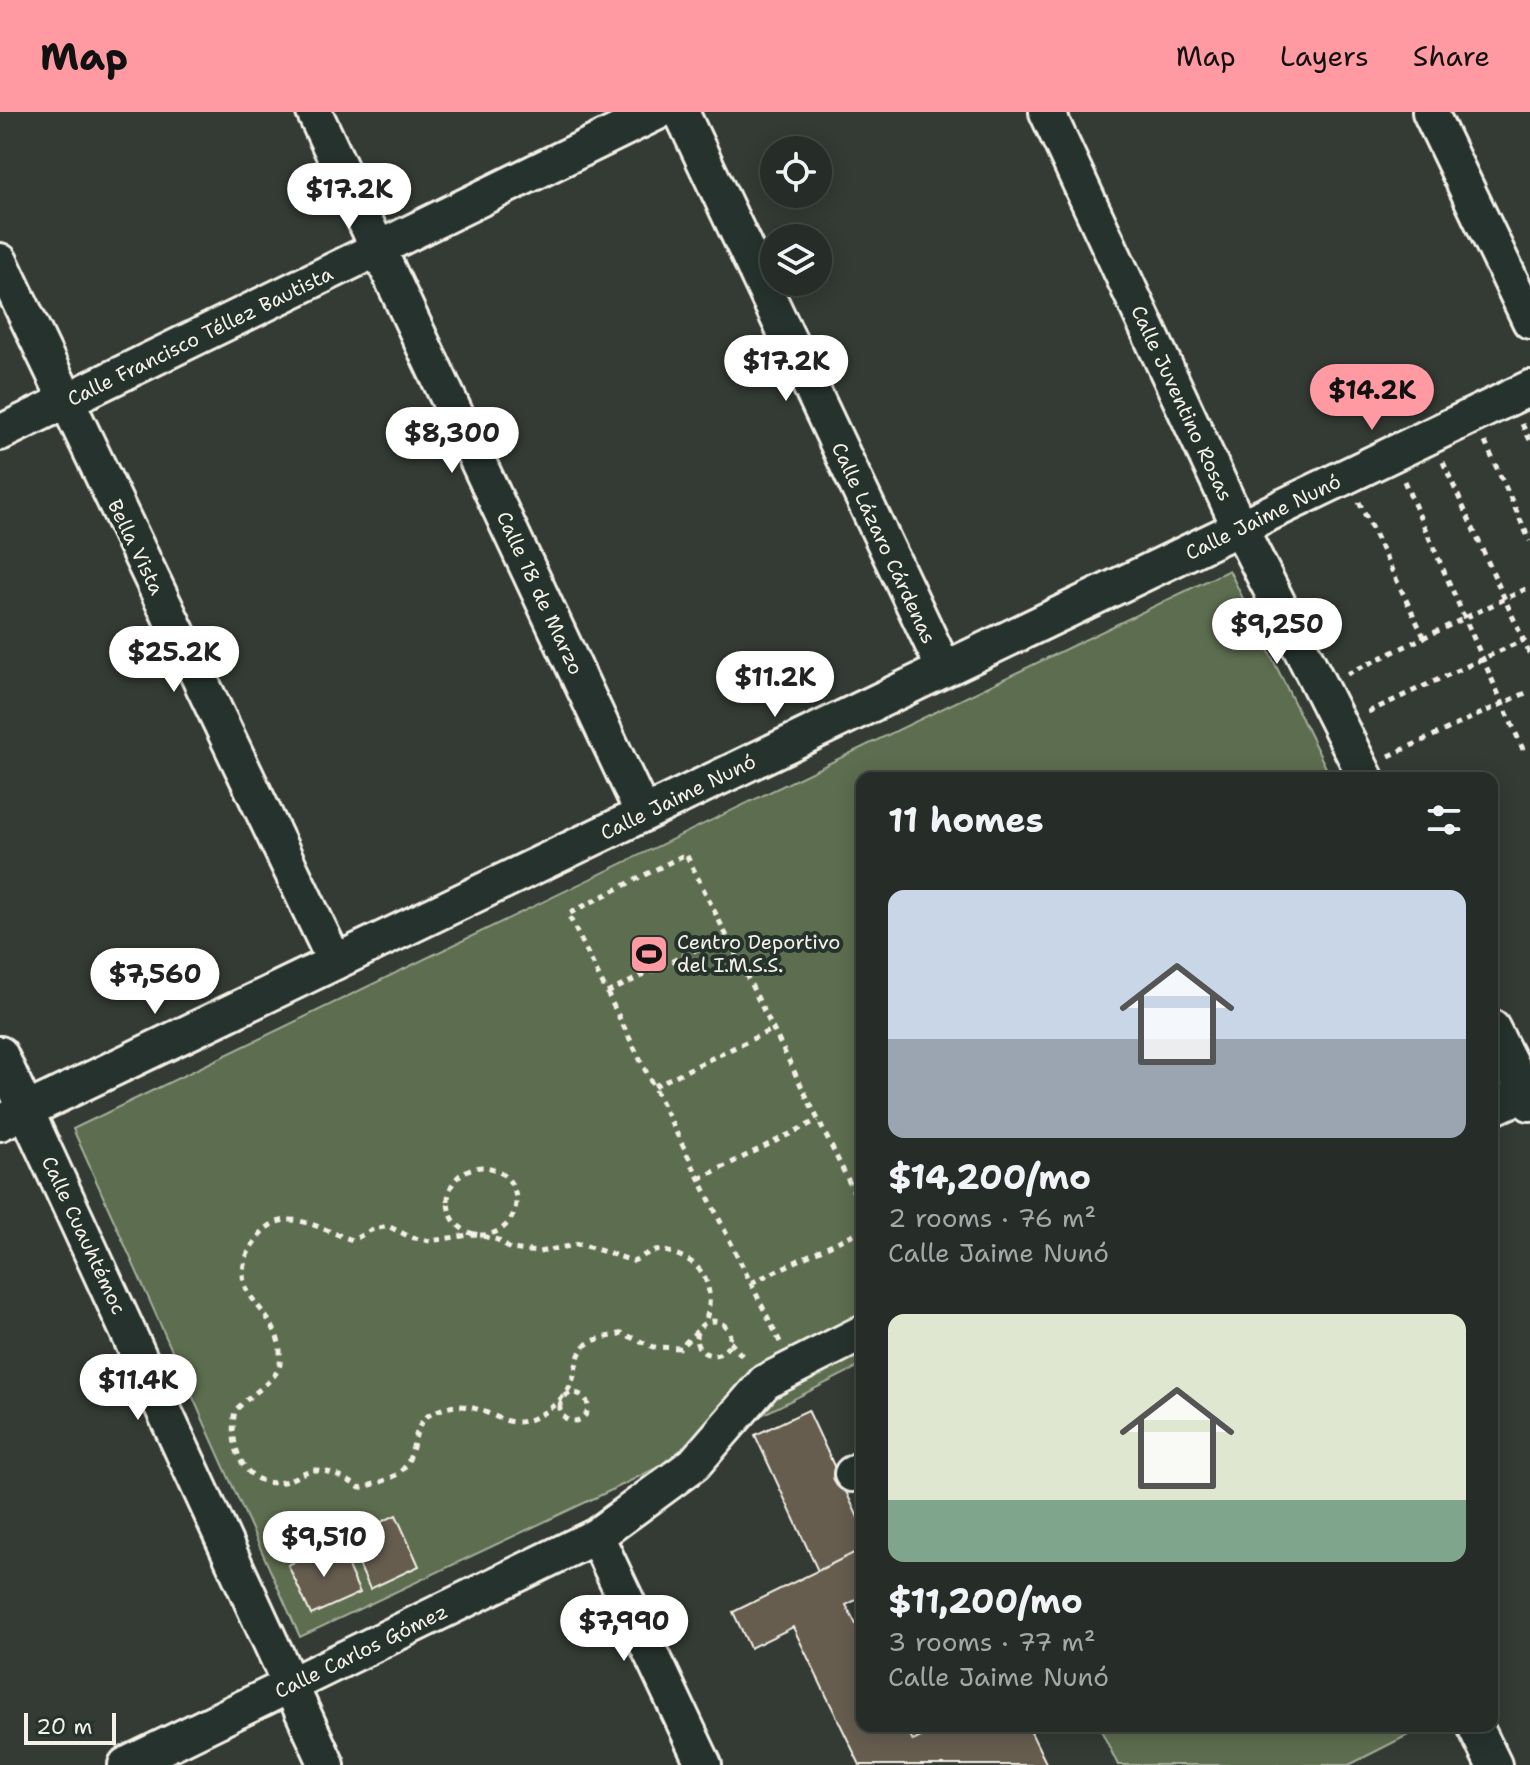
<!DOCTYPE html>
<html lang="en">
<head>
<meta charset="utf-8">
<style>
	body { margin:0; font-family:"Shantell Sans",sans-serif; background:#323833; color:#f1f3f6; height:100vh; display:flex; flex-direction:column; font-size:30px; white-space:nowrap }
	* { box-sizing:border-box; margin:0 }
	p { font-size:26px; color:#a4a7a7 }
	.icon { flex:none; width:44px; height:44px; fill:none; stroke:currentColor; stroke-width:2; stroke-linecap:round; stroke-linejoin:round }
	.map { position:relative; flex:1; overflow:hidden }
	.panel { position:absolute; left:856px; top:660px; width:642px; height:960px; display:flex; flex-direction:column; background:#262c27; border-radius:16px; box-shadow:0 4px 20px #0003,0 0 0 2px #424844 }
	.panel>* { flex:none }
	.buttons { position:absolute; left:760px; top:24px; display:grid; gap:16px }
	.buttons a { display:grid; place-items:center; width:72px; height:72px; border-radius:50%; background:#262c27; box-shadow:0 4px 20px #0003,0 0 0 2px #424844; font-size:40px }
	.scale { position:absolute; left:24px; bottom:20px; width:92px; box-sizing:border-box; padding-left:8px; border:4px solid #f4f1e8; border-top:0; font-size:22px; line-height:28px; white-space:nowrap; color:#f4f1e8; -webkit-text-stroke:6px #26332d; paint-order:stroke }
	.price { position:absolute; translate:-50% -68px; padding:0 18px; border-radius:28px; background:#fff; color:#222; font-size:26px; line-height:52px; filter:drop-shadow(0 2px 4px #0008) }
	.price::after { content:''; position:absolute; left:50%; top:48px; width:24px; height:18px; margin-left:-12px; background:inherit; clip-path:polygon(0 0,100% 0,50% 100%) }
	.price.on { background:#ff9aa2; color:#111 }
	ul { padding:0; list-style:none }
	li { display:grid; align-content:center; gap:16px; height:424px; padding:0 32px }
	li span { display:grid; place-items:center; height:248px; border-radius:16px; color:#555 }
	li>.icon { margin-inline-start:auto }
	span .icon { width:144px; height:144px; fill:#fffc; stroke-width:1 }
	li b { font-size:34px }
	h2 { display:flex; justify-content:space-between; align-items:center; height:96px; padding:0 32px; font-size:34px }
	header { display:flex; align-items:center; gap:48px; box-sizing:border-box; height:112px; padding:0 40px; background:#ff9aa2; color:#111 }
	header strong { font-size:38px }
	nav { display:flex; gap:44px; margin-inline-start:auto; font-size:28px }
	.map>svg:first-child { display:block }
	.pitch { fill:#5d6d4f; stroke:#a8af9c; stroke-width:2 }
	.building { fill:#665d4f; stroke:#f4f1e8; stroke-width:2 }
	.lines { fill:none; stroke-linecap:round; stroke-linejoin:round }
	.minor-casing { stroke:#f4f1e8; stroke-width:40 }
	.path { stroke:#f4f1e8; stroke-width:5; stroke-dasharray:6 6; stroke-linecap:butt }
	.minor { stroke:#26332d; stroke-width:34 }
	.labels { text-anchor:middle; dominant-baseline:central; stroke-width:8; stroke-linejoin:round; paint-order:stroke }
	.street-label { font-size:20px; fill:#f4f1e8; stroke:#26332d }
	.poi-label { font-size:20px; fill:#f4f1e8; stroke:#26332d; text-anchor:start }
</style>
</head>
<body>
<header>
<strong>Map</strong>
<nav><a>Map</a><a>Layers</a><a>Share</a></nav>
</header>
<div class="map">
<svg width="1530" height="1653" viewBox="0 0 1530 1653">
	<rect width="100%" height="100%" fill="#333b34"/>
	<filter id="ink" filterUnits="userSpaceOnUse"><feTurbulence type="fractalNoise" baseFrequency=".0125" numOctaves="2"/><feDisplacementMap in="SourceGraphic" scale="16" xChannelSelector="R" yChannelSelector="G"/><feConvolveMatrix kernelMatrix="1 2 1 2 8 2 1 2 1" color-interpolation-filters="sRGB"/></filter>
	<g filter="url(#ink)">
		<!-- pitch -->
		<path class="pitch" d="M1229,458l102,208h-469v587l-244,122 -318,150 -227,-508z
			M1099,1614h310l3,7 -63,32h-231z"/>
		<!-- building -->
		<path class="building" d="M808,1298l54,116v23l-44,22 -63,-136z
			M396,1403l23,51 -49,23 -23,-51z
			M337,1430l23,51 -49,22 -23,-50z
			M862,1437v48l-16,8 16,31v90h44l7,15 30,-15h85l19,39h-187l-67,-138 -43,21 -17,-36z"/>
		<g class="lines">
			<!-- minor casing -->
			<g class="minor-casing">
				<path id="minor" d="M314,0l329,702
					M681,0l263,557
					M1047,0l193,416 126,250
					M1430,0l100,209
					M0,149l335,701
					M0,321l658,-321
					M1492,916l38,75
					M0,942l327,711
					M1492,996l38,-17
					M0,1011l1530,-735
					M852,1362l10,-5
					M596,1424l108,229
					M1475,1614l19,39
					M126,1653l470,-229 98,-72 71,-82 97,-49"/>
			</g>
			<!-- path -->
			<path class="path" d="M1522,312l8,16
				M1485,330l45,99
				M1443,350l87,193
				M1404,369l121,273
				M1359,390l65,135
				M1347,562l183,-87
				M1368,600l162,-75
				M1389,644l141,-65
				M607,881l119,-58
				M654,974l119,-57
				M448 1089a34 34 0 1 1 68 0a34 34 0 1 1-68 0Z
				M699,1067l119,-59
				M751,1171l111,-53
				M696 1226a17 17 0 1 1 34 0a17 17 0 1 1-34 0Z
				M697,1219l-17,17 -27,-1 -31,-14c-10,4 -27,5 -35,11 -12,9 -10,28 -16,40 -7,16 -29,33 -46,37 -29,8 -50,-31 -94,-7 -21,11 -13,43 -31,58 -11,9 -26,12 -40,16 -12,-8 -32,-19 -47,-18 -10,1 -19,10 -30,12 -41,8 -55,-41 -48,-71 11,-13 36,-27 44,-43 2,-5 1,-13 1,-18 -5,-47 -61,-55 -25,-109 27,-41 64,-11 98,-1l18,-10 17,-4 22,11 20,4 45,-7 23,6 12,9 29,3 41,-8 53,17c7,-3 15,-9 22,-10 7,-2 18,2 25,5 28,11 35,39 25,66
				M730,1230l15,17
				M780,1230l-212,-428 118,-60 176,354
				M560 1295a14 14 0 1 1 28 0a14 14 0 1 1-28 0Z"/>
			<!-- minor -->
			<use href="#minor" class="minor"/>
		</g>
	</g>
	<!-- icons -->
	<defs>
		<g id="stadium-square" transform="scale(2)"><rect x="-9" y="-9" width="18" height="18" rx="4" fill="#ff9aa2" stroke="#26332d"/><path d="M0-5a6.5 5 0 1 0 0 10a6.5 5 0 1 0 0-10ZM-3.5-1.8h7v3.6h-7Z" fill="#111"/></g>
	</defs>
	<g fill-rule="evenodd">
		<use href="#stadium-square" x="649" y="842"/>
	</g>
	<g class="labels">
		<!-- street labels -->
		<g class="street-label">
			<text transform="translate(200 224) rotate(-26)">Calle Francisco Téllez Bautista</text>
			<text transform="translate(1182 291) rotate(65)">Calle Juventino Rosas</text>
			<text transform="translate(1263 405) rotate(-26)">Calle Jaime Nunó</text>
			<text transform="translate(884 431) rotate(65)">Calle Lázaro Cárdenas</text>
			<text transform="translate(136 435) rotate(64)">Bella Vista</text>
			<text transform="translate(540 481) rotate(65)">Calle 18 de Marzo</text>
			<text transform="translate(678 685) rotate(-26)">Calle Jaime Nunó</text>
			<text transform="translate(84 1123) rotate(65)">Calle Cuauhtémoc</text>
			<text transform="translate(361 1539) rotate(-26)">Calle Carlos Gómez</text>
		</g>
		<!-- poi labels -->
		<g class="poi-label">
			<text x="677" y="830">Centro Deportivo<tspan x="677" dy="23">del I.M.S.S.</tspan></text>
		</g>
	</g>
</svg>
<div class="buttons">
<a><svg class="icon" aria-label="locate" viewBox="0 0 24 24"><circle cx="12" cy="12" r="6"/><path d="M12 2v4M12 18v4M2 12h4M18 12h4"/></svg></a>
<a><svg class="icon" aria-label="layers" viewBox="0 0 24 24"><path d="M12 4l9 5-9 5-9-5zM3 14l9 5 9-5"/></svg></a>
</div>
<div class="scale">20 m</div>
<b class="price" style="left:349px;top:119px">$17.2K</b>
<b class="price" style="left:786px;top:291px">$17.2K</b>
<b class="price on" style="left:1372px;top:320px">$14.2K</b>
<b class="price" style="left:452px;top:363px">$8,300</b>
<b class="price" style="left:1277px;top:554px">$9,250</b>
<b class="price" style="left:174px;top:582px">$25.2K</b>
<b class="price" style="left:775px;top:607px">$11.2K</b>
<b class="price" style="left:155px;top:904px">$7,560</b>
<b class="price" style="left:138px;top:1310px">$11.4K</b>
<b class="price" style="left:324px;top:1467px">$9,510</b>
<b class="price" style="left:624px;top:1551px">$7,990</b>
<section class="panel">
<h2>11 homes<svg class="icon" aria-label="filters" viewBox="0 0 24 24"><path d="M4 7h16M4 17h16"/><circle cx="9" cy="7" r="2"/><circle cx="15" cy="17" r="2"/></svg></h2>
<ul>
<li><span style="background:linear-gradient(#c9d6e8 60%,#9aa5b1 0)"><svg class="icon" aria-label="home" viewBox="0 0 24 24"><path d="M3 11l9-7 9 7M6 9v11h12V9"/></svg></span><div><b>$14,200/mo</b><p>2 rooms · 76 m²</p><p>Calle Jaime Nunó</p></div></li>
<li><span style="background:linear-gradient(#dfe7d0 75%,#7fa58c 0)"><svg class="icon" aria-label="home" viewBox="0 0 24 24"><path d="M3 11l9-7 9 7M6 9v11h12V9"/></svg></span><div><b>$11,200/mo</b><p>3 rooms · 77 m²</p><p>Calle Jaime Nunó</p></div></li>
</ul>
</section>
</div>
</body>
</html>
